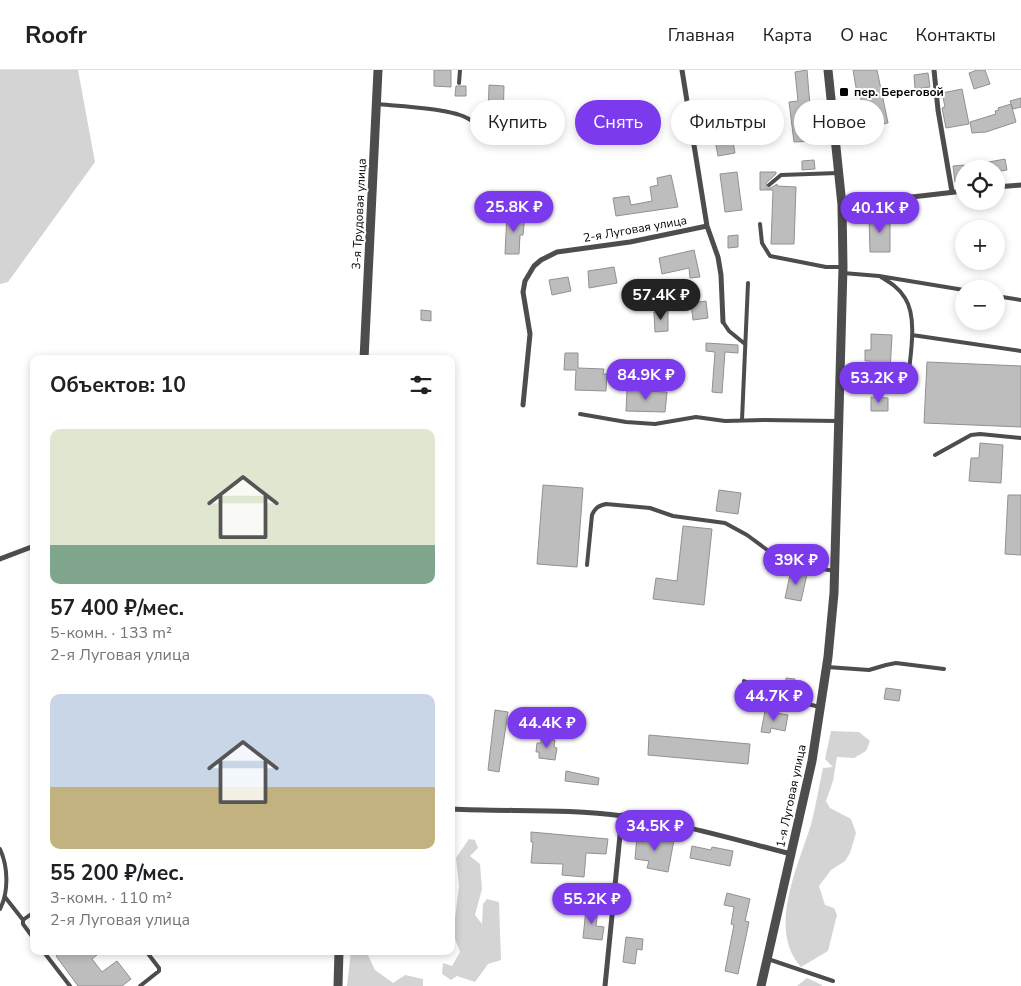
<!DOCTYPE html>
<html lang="ru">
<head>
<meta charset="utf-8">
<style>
	body { margin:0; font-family:"Nunito Sans",sans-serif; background:#f6f6f6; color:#202124; height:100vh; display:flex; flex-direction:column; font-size:19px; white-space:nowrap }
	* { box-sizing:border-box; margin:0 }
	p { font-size:16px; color:#757577 }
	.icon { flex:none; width:28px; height:28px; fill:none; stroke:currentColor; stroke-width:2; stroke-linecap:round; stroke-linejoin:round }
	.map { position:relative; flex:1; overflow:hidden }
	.drawer { position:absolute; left:30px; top:285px; width:425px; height:600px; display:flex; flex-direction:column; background:#fff; border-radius:10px; box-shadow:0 2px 8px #0003 }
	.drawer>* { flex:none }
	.guide { position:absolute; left:470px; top:30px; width:475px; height:45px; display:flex; gap:10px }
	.tools { position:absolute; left:955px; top:90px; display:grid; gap:10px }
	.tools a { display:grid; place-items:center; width:50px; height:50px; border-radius:50%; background:#fff; box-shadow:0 2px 8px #0003; font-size:25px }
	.price { position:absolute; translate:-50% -42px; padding:0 11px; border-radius:18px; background:#7c3aed; color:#fff; font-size:16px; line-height:32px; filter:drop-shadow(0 1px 2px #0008) }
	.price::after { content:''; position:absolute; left:50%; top:30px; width:15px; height:11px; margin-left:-8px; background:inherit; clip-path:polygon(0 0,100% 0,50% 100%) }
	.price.current { background:#222; color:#fff }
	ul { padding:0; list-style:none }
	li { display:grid; align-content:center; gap:10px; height:265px; padding:0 20px }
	li span { display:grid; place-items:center; height:155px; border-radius:10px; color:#555 }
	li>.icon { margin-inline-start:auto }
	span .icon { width:90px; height:90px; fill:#fffc; stroke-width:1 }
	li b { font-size:21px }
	h2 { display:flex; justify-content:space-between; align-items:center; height:60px; padding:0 20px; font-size:21px }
	.chip { padding:0 18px; border-radius:22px; background:#fff; box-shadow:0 2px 8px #0003; font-size:18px; line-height:45px }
	.chip.current { background:#7c3aed; color:#fff }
	header { display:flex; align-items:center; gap:30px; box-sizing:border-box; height:70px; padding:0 25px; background:#fff; border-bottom:1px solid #e0e0e0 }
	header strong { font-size:24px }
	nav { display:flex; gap:28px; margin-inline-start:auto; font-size:18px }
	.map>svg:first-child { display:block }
	.green { fill:#d4d4d4 }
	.building { fill:#bdbdbd; stroke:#919191 }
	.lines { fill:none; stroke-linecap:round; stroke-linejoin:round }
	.service { stroke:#4d4d4d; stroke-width:4 }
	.minor { stroke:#4d4d4d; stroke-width:5 }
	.tertiary { stroke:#4d4d4d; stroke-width:9 }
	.poi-dot { fill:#000; stroke:#fff; stroke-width:2 }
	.labels { text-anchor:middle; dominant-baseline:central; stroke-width:4; stroke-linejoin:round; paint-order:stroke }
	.poi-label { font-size:12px; font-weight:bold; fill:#000; stroke:#fff; text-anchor:start }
	.street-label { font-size:12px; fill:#000; stroke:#fff }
</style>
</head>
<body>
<header>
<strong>Roofr</strong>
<nav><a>Главная</a><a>Карта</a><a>О нас</a><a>Контакты</a></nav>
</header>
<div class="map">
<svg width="1021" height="916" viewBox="0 0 1021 916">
	<rect width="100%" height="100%" fill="#fff"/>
	<!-- green -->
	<path class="green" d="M0,0h78l17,92 -87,120 -8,2z
		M831,661l28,1 11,9 -4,10 -12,7 -17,-1 -4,24 -7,20 4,7 21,11 5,14 -6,20 -5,8 -14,9 -12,16 6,19 9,3 3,7 -9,36 -27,16c-35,-39 -1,-104 11,-146 4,-17 7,-35 11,-53l10,-1 -8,-8z
		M469,769l6,1 3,8 -8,8 10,8 2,25 -7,26 7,9 1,-20 4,-5 12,3 2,58 -13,4 -13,18 -18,-6 -6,4 -9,-6 1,-11 9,3 8,-14 -7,-18 6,-48 -3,-28z
		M351,881h15l9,19 18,13 12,-8 18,4v7h-76z
		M807,908l15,7v1h-25z"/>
	<!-- building -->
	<path class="building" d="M434,0h17v17l-17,-1z
		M807,0l6,71 -19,1 -5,-40 9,-1 -3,-29z
		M853,0h24l11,53 -23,4 -5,-34h-3z
		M977,0h8l5,14 -16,5 -5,-16z
		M928,3l2,14 -15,2 -1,-14z
		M489,15l15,1 -1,34h-15z
		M456,16h10v10h-11z
		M962,19l7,35 -23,4 -4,-20 3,-1 -3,-14z
		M1021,28v9l-8,2 -3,-8z
		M1011,34l5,18 -30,10 -14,1 -2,-11 26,-8 -1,-3 4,-1 -1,-2z
		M761,45l2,13 -11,1 -1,-13z
		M730,56l5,27 -17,3 -5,-27z
		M1005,89l2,11 -11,2v-3h-18v-5z
		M814,90l1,9 -13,1v-9z
		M964,95v16l-9,1 -2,-16z
		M737,102l5,38 -17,2 -5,-38z
		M760,102h16v2l-10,9 1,5h4l6,-4v2l19,1 -2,57h-23l2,-54h-13z
		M671,105l7,32 -62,9 -3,-18 16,-2 2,9 21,-4 -2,-14 8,-2 -1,-7z
		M507,143l18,1 -2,21h-3l-1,19h-14z
		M869,146h21v36h-20z
		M738,165v12l-10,1v-12z
		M694,180l6,27 -10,1 -1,-10 -27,6 -3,-16z
		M614,197l3,16 -28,5 -1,-17z
		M568,207l3,14 -19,4 -3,-15z
		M706,231l2,17 -15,2 -2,-17z
		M421,240l10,1v10l-10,-1z
		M668,241v20l-13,1 -1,-20z
		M871,264l21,1 -2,37h-20v-11h-5v-11h6z
		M706,273l32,2v8l-13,-1 -3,41 -10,-1 3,-40 -9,-1z
		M565,283h13v15l26,1 -1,5h4l-1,17 -31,-1 1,-20h-12z
		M927,292l94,4v61l-97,-4z
		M627,320l40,2 -2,20 -39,-1z
		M871,327l17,1v13h-17z
		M980,373l23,2 -2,38 -32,-2 2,-23h8z
		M543,415l40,3 -6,79 -40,-3z
		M719,420l22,3 -3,21 -22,-3z
		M1008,425h13v60l-16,-1z
		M683,456l29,3 -8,76 -51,-6 3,-21 21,3z
		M791,500l16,4 -6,27 -16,-3z
		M786,608l9,1 -2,10 -8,-1z
		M886,618l15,2 -2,11 -15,-2z
		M495,640l13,2 -9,60 -11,-2z
		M765,641l23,4 -3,16 -14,-3 -1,5 -9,-1z
		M649,665l101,9 -2,20 -100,-9z
		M541,668l14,2 -1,7 3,1 -2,12 -16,-2v-6h-3l1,-9h4z
		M566,701l33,7 -1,7 -33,-4z
		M531,762l77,7 -2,15 -20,-1 -2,24 -22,-2 1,-11 -32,-1 2,-21h-2z
		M637,766l37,4 -6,32 -21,-4 2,-7 -14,-2z
		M692,776l19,4 1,-3 21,4 -3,15 -40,-8z
		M727,823l23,6 -5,22 4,1 -11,52 -13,-3 9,-46 -3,-1 3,-17 -10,-2z
		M589,837l9,1 -2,18 8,1 -2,13 -19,-2 3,-29h3z
		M626,867l17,2 -1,11 -5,-1 -2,15 -12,-2z
		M63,881h39l-10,8 10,13 15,-11 14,18 -9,7h-44l-22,-30z"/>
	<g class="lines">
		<!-- service -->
		<path class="service" d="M459,13l1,-13
			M377,34c20,2 75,4 92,15 8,5 14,15 20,23
			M769,115l12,-10 57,-2
			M760,154l2,19 8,13 56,11h16
			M843,203l36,3 85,14
			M881,207c10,6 18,11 24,21 13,20 5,59 3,82
			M996,226l25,4
			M723,252l6,9 16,13
			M912,265l109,16
			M580,344l46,8 29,2 41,-7 29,4 39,-1 74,1
			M742,350l6,-137
			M935,385l36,-20 9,-1 41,4
			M587,495l5,-50c3,-7 6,-9 14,-11l44,4 23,8 52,7 22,12 31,23 7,4 49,9
			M827,597l42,3 17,-5 10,-2 48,6
			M744,611l47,19 29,7
			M0,779c8,17 9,43 0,60
			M5,827l18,23v4l11,15
			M23,850l11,-8
			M43,881l27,35
			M768,889l65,22
			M140,916l19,-15v-3l-13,-17"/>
		<!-- minor -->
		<path class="minor" d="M682,0l25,156 11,31 3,18 2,47
			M934,0l4,40 14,82
			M996,117l25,-2
			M842,135l122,-14
			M523,335l7,-71 -7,-42 2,-11 9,-15 7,-6 16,-8 73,-10 77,-16
			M0,489l34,-13
			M451,739c57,3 115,-1 172,7 57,7 113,24 168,38
			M605,916l17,-171"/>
		<!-- tertiary -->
		<path class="tertiary" d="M364,289l14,-289
			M338,916l1,-35
			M761,916l51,-225 16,-104 6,-64 9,-326 -1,-62 -14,-135"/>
	</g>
	<!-- markers -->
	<rect class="poi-dot" x="839" y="17" width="10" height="10" rx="2.5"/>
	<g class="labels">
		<!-- poi labels -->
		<g class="poi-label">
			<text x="854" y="22">пер. Береговой</text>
		</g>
		<!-- street labels -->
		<g class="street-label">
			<text transform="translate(359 144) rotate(-87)">3-я Трудовая улица</text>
			<text transform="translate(635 159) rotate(-10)">2-я Луговая улица</text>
			<text transform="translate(791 726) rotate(-78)">1-я Луговая улица</text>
		</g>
	</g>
</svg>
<div class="tools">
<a><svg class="icon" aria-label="locate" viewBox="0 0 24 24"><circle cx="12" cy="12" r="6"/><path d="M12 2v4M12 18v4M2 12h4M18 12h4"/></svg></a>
<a>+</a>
<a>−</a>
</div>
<b class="price" style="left:514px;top:163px">25.8K ₽</b>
<b class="price" style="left:880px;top:164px">40.1K ₽</b>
<b class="price current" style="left:661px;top:251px">57.4K ₽</b>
<b class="price" style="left:646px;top:331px">84.9K ₽</b>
<b class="price" style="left:879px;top:334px">53.2K ₽</b>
<b class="price" style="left:796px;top:516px">39K ₽</b>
<b class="price" style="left:774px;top:652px">44.7K ₽</b>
<b class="price" style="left:547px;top:679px">44.4K ₽</b>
<b class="price" style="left:655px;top:782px">34.5K ₽</b>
<b class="price" style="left:592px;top:855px">55.2K ₽</b>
<div class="guide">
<a class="chip">Купить</a>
<a class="chip current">Снять</a>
<a class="chip">Фильтры</a>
<a class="chip">Новое</a>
</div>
<section class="drawer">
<h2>Объектов: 10<svg class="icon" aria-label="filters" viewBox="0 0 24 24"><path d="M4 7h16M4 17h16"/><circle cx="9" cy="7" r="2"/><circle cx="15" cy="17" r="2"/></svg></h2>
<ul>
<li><span style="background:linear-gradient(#dfe7d0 75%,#7fa58c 0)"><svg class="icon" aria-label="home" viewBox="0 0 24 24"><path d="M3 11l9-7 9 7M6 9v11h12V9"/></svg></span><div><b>57 400 ₽/мес.</b><p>5-комн. · 133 m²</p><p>2-я Луговая улица</p></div></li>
<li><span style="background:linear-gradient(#c9d6e8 60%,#c2b280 0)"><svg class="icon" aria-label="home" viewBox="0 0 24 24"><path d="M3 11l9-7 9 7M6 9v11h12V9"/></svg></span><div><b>55 200 ₽/мес.</b><p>3-комн. · 110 m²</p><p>2-я Луговая улица</p></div></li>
</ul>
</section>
</div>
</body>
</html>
